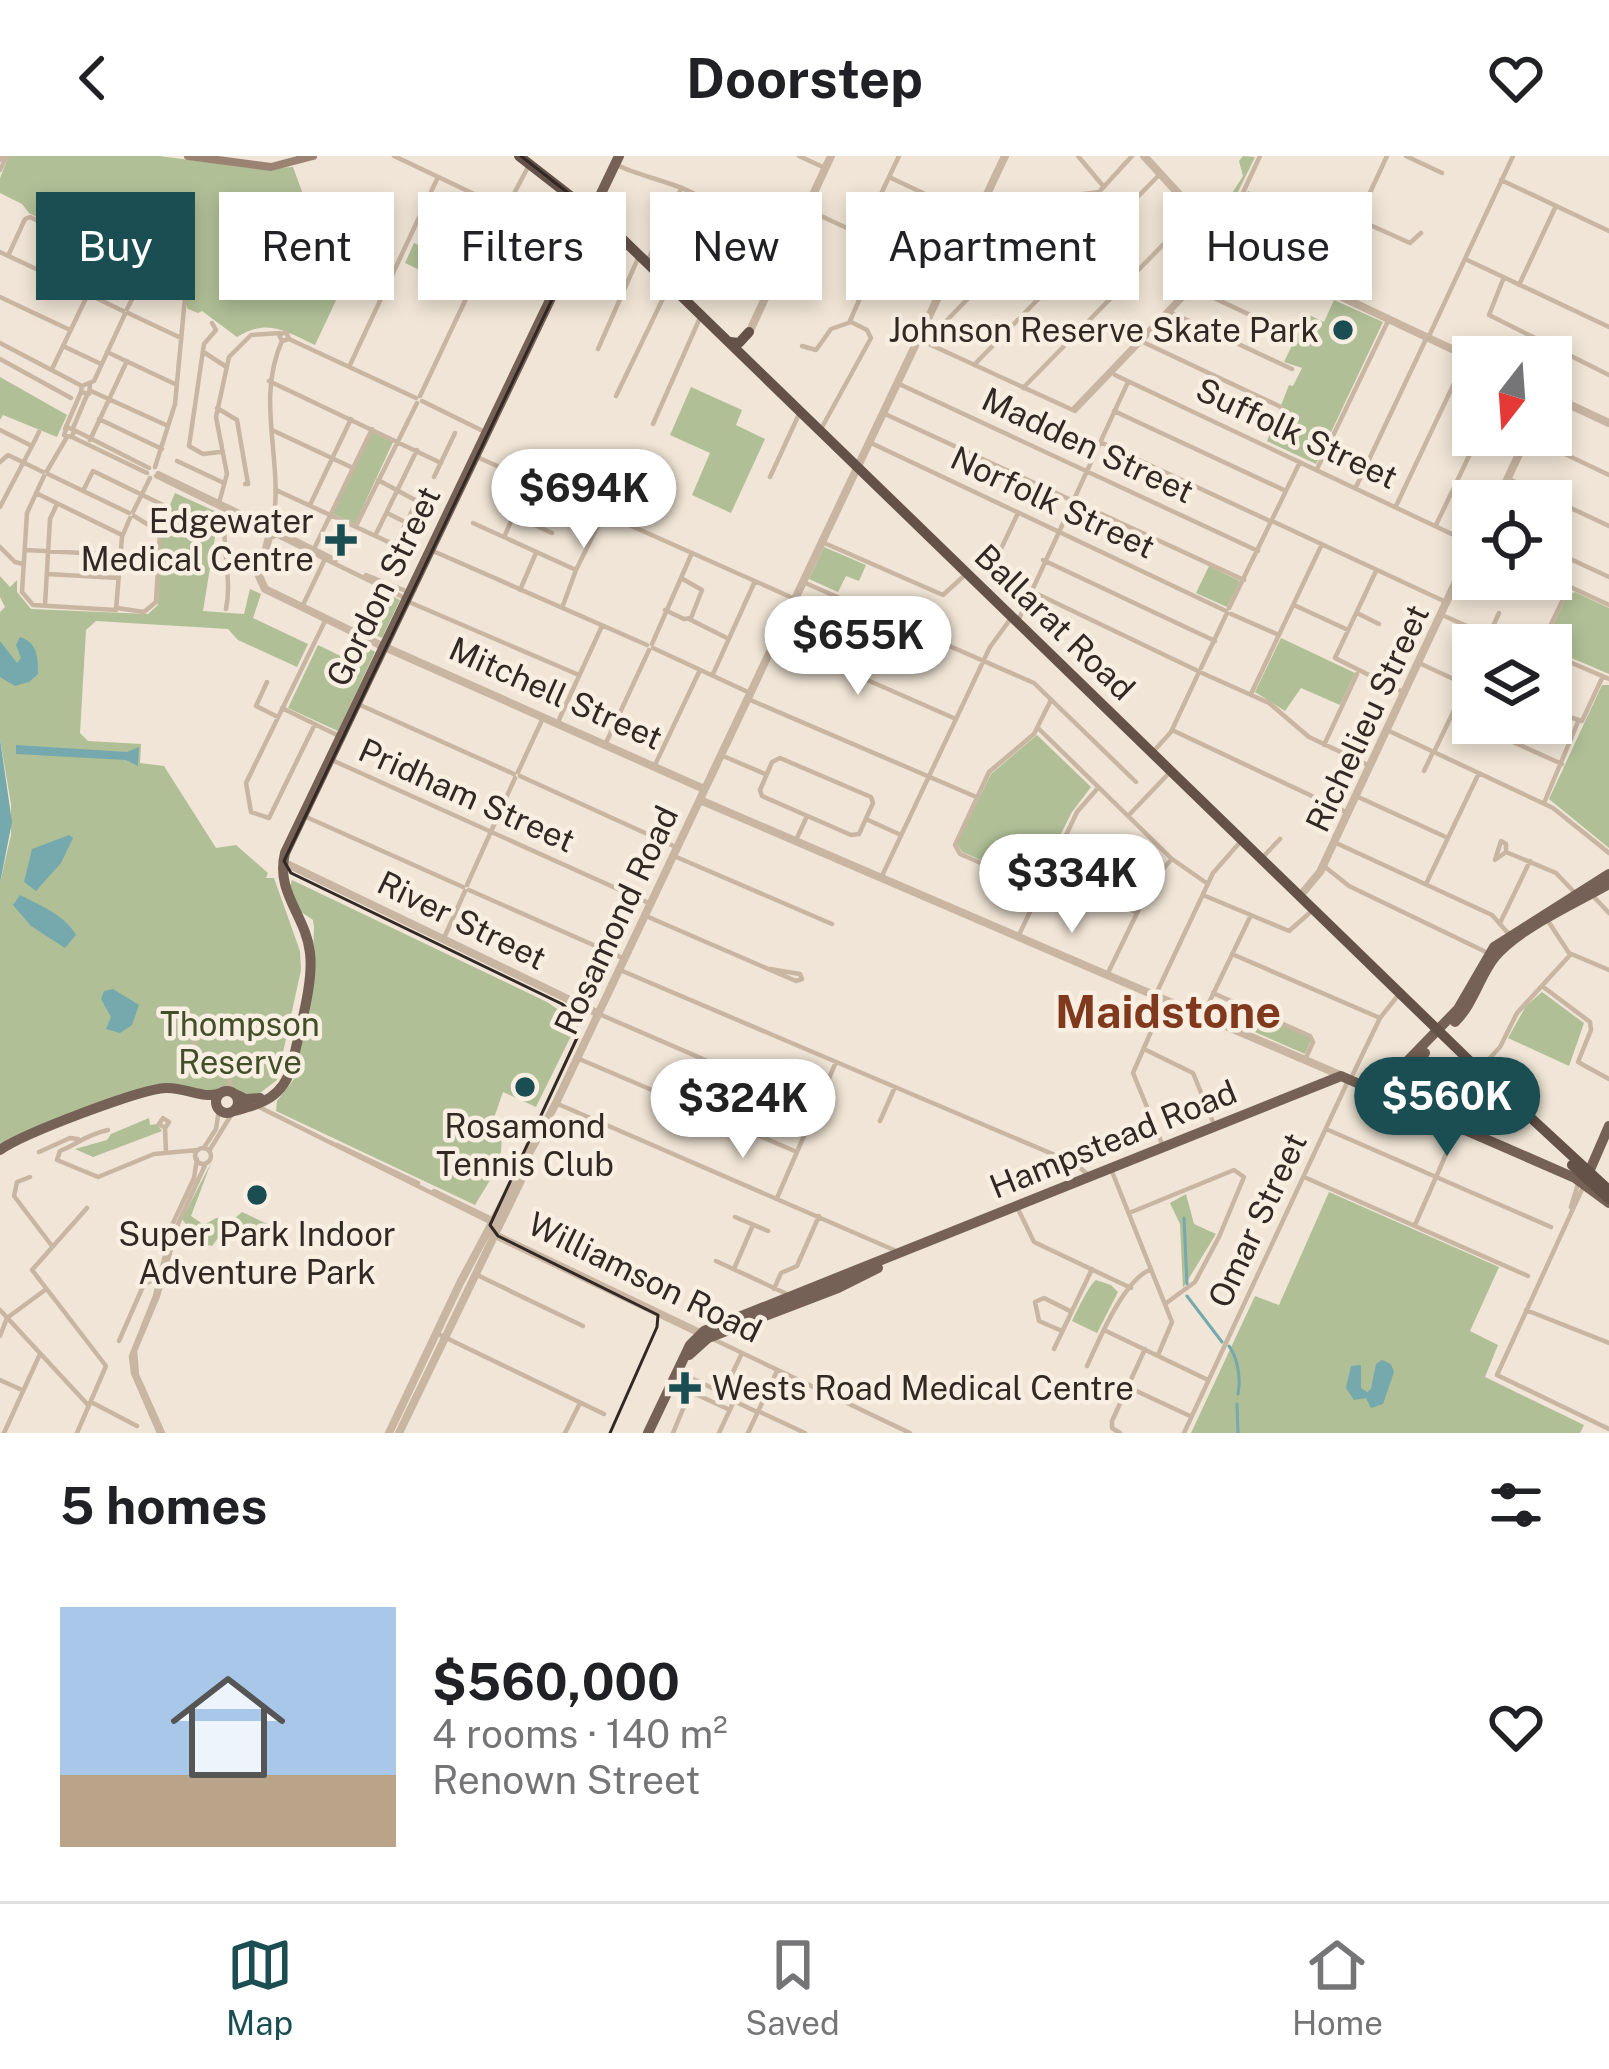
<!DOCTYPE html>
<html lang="en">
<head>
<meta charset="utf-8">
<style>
	body { margin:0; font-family:"Public Sans",sans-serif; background:#f6f6f6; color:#202124; height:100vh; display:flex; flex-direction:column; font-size:45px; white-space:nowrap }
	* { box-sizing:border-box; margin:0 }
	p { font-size:39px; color:#757577 }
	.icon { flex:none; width:66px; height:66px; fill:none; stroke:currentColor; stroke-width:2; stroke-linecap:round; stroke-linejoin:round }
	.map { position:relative; height:1277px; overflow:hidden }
	.drawer { display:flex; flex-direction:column; background:#fff; flex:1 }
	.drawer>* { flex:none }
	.banner { position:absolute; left:36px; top:36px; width:1539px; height:108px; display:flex; gap:24px }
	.needle { width:78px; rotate:197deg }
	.fabs { position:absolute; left:1452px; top:180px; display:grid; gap:24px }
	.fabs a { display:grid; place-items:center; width:120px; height:120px; border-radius:0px; background:#fff; box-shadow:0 6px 18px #0003; font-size:60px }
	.price { position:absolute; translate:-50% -102px; padding:0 27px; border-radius:42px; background:#fff; color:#222; font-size:39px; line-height:78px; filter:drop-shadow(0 3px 6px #0008) }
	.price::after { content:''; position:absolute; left:50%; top:72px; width:36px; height:27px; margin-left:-18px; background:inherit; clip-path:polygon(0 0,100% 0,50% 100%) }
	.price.selected { background:#1b4e53; color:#fff }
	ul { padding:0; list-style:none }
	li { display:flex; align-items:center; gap:36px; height:300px; padding:0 60px }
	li+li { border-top:3px solid #e0e0e0 }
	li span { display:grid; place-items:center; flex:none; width:336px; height:240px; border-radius:0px; color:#555 }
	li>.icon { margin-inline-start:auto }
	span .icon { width:144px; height:144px; fill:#fffc; stroke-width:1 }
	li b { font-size:51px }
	h2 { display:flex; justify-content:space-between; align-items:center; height:144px; padding:0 60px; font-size:51px }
	.tag { padding:0 42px; border-radius:0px; background:#fff; box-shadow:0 6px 18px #0003; font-size:42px; line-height:108px }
	.tag.selected { background:#1b4e53; color:#fff }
	header { display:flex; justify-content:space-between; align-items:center; height:156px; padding:0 60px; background:#fff; font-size:54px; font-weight:700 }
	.dock { display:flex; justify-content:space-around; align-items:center; height:168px; border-top:3px solid #e0e0e0; background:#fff; font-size:33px; color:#757577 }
	.dock a { display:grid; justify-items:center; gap:6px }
	.dock .selected { color:#1b4e53 }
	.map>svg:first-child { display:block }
	.green { fill:#b0bf96 }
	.water { fill:#75a9ad }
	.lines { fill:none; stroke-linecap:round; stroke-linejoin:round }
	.stream { stroke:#75a9ad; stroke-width:3 }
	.minor { stroke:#c8b5a2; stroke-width:4.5 }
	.tertiary { stroke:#c8b5a2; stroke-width:8 }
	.secondary { stroke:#9b8374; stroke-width:8 }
	.primary { stroke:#756155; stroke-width:10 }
	.trunk { stroke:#645248; stroke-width:10 }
	.tram { stroke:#322925; stroke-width:3 }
	.poi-dot { fill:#1b4e53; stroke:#f8efe2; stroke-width:4.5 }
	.labels { text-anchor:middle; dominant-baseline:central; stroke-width:9; stroke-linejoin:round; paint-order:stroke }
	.poi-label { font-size:33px; fill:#322925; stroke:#f8efe2; text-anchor:end }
	.street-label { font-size:33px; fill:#322925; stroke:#f8efe2 }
	.park-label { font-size:33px; fill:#415028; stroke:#f8efe2 }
	.district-label { font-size:45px; font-weight:bold; fill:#81391e; stroke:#f8efe2 }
</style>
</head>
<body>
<header><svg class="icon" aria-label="back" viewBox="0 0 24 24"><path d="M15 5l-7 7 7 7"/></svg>Doorstep<svg class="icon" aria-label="heart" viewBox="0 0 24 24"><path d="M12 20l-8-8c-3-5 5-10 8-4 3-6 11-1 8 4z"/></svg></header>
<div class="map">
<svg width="1609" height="1277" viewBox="0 0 1609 1277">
	<rect width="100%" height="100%" fill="#f0e5d6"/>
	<!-- green -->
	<path class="green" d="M9,0h150l101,13 33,-2 18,49 53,25 -49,104c-30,-14 -47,-27 -78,-8l-35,-26 -4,2 -10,-4 -7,-18 -152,-78 -7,-9 -22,-11v-15z
		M1243,0l12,1 -37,76 -30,-33 41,-2 14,-22 -4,-15z
		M1248,35l49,22 -5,11 15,8 -17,36 -64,-30z
		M414,87l59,28 -10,20 -58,-28z
		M1334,144l49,22 -67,142 -49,-23 22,-56 4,1 9,-18 -18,-6 23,-48 17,8z
		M0,221l67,38 -10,22 -54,-22 -3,5z
		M691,231l51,23 -6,15 29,14 -34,74 -39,-18 18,-42 -40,-18z
		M372,276l21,10 -38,82 -22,-10z
		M175,337l44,20 -16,98 41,3 6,-25 11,5 -8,24 55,26 -11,23 -59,-27 -10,-11 -132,-8 -10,9 -6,103 8,8 53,3 -1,19 24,3 52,82 20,-3 32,28 -2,5h8l26,73 1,19 -24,110 -21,16 -28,-7 -10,3 -43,-6 -175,60v-263l11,-48v-31l-11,-65v-127l5,-5 -5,-10v-21l10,11 7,-7v12l14,17 117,5 10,-9 2,-77z
		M824,391l42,18 -7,16 -13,-5 -8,16 -29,-13z
		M1209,410l31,15 -13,26 -31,-14z
		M378,433l22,11 -18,38 -22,-11z
		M1575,436l34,16v66l-54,-23 -10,-9 22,-46z
		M1281,482l74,35 -15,32 -39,-17 -16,23 -30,-19z
		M362,488l13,8 -37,79 -50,-23 30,-63 35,17z
		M1602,529h7v163l-60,-49z
		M1037,579l54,52 -19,25 -36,71 -74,-31 -5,-8 34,-70z
		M292,724l255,122 25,17 -1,17 -35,71 -33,-15 -9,26c19,33 -2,58 -19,87l-199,-94 1,-10 17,-22 18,-91 2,-61 -1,-7 -12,-8 -12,-23z
		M1542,836l42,31 -15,43 -61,-28 18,-32z
		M1239,850l73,32 -7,16 -73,-32z
		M149,962l1,7 7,-1 5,7 -69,26 -18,-8 32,-9 4,-6z
		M211,1007l-20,53 13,9 12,-7h19l7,-6 34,16 -4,7 -19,-8 -3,5 -29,2 -9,12 -12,-3 -18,-24z
		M1329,1036l170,75 -29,64 28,14 -13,32 99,48 -4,8h-389l64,-137 24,9z
		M1186,1038l8,30 22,10 -33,54 -3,-64 -10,-21z
		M1096,1124l15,5 7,7 -21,41 -25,-12c5,-10 17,-36 24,-41z"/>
	<!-- water -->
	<path class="water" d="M20,481c18,6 18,21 18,37l-9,8 -14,4 -15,-9v-36l17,22 4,-5 -5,-13z
		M0,583l12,83 -12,61z
		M16,589l111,7 12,-5 -1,19 -12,-6 -110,-6z
		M69,679l4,3 -12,25 -25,28 -12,-9 8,-33z
		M20,739c18,9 46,21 56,40l-11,13 -34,-22 -18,-21z
		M113,833l26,16 -7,20 -12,8 -14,-4 5,-12 -10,-18 3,-8z
		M1382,1204l9,4 3,8 -11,32 -12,4 -5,-10 -12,2 -8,-12 5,-22 10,-1v23l6,4 4,-3 5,-25z"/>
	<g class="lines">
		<!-- stream -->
		<path class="stream" d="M1184,1062l3,66
			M1187,1140l35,46
			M1229,1190c9,12 12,34 9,48
			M1237,1248l1,29"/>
		<!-- minor -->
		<path class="minor" d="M394,0l179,85
			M799,0l26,12
			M1078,0l26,31
			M1406,0l36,17
			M0,4l2,-4
			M617,9c30,15 76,19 99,45l-34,80
			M0,14l7,-14
			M889,21l87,41
			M1501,24l108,51
			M880,40l19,-40
			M506,53l22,-42
			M806,53l142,66
			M1359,64l51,23 11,-10
			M1221,84l39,-84
			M0,96l85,40
			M8,100l17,-37 5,-2 74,35 -15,39
			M1465,103l144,68
			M648,104l33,-71
			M99,114l38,18
			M1504,121l-15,38 120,60
			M1519,129l36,-77
			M1326,131l61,-131
			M1195,133l98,46
			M90,139l33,16
			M0,141l70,33
			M127,153l17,-33 41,22 -10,106 -20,63
			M128,157l53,25
			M1172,157l120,56
			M850,165l33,-76
			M212,167l4,7 -12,14 -15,102 14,8 17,-2
			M1429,180l84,-180
			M289,183l-7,2 -3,-6 7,-3 3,7 127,59
			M918,183l157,72 158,-165
			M0,187l82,43
			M925,187l142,-147 32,-4 33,-36
			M1145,187l136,64
			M63,190l38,18
			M802,190l14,4 15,-21 20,-7
			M598,193l41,-93
			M107,196l70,33
			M205,197l20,13
			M0,203l71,39
			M974,209l184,-189
			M53,211l34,-71
			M349,211l89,-190
			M1115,219l358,169
			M269,225l172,82
			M897,227l361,168
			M90,229l-1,9 -8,-2 1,-6 12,-5 31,-67
			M1023,232l171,-175
			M91,235l77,35
			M420,240l88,-186
			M616,240l53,-110
			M422,245l65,32
			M217,252l20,12 11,64h-3
			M1073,253l157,-164
			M1114,255l172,80
			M883,257l361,167
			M99,263l63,30
			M653,268l46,-104
			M67,271l7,3 -2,7 -8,-2z
			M73,272l14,-33
			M65,273l16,-37
			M821,273l50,-91 -4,-8 -16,-8
			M0,274l32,16 -32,61
			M74,274l75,38
			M272,274l81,38
			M1527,280l82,39
			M72,281l75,36
			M90,284l37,-79
			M869,286l357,169
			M1100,286l172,80
			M32,290l7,-14
			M477,301l318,142
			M177,305l47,22
			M0,306l8,-7 35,17
			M1317,313l72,-150
			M47,315l20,-34
			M158,317l108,52
			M48,318l81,39
			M44,320l-17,37 -5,79 11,13 83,5 6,-73 8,-19
			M156,320l108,53
			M434,321l21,-44
			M770,321l30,-65
			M1507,322l102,48
			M1356,331l71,-150
			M276,334l119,55 22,-44 -39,-21
			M83,335l10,-20 74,36
			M36,337l86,42
			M219,347l8,-29 -11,-57 13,-60 22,-22 29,-2
			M310,349l41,-86
			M1396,350l71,-150
			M133,356l17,-34
			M387,357l20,10
			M513,359l39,18
			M1272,365l176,82
			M264 374a7 7 0 1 1 14 0a7 7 0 1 1-14 0Z
			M273,367c11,-62 -18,-122 9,-182
			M473,367l103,47 -14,38
			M1436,369l43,-90
			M356,370l61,-123
			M278,375l58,29
			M276,379l131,64
			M505,379l24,-55
			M375,380l42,-86
			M822,386l121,53 22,-20
			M0,391l15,15 8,2
			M25,394l96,5
			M1551,394l58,27
			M433,395l214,94
			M1000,395l18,-38
			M312,397l60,-124
			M1043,404l172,81
			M576,414l28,-57
			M1376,415l-41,87 70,35
			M47,418l72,4
			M366,419l40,16
			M1551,422l58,27
			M803,426l231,101 102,99
			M520,434l16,-37
			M1029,434l169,81
			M409,446l170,73
			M45,449l5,-86 7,-15
			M1294,449l54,25
			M302,451l23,-48
			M117,452l27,4 12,-10 4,-70 -26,-16
			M1229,452l71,-146
			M226,453c7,-34 -7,-68 1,-98
			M665,454l19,9 7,-1 11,-28 -21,-12
			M1357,457l22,11
			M1231,458l48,21
			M1442,459l68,30
			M689,463l40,20
			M1018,465l110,-239
			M1489,479l10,-22
			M776,484l180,79
			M652,488l40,-91
			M1541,489l28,-58
			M653,492l97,45
			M1551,498l58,25
			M1419,507l54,25
			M1201,512l26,-55
			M1202,517l67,30 40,34 61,29
			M713,518l42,-93
			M267,526l-11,24 22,11
			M1251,538l71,-150
			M748,543l226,97
			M360,549l154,69
			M282,552l59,29
			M1551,555l31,10 21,-45
			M315,568l-46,94 -18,-6 -5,-29 80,-164
			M557,568l45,-98
			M1038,572l134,131 36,25
			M1172,574l176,83
			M1387,574l166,78 56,45
			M1493,577l69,31
			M605,589l44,-95
			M1324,589l33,-71
			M1435,594l31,-65
			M1152,597l19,-21 28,-60
			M721,599l44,19
			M780,602l91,39 2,6 -14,31 -8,1 -89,-39 -2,-6 12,-28z
			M334,605l317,143
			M654,611l46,-97
			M1424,615l9,-19
			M518,616l25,-54
			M520,620l158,72
			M1356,640l92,42
			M1544,647l34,-81
			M1129,659l42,-44
			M304,660l159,71
			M868,664l33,15
			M1066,679l38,17
			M797,682l10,-22
			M1501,685l5,3v8l-11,8z
			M1334,686l158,73 16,18
			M1506,696l50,21 20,21
			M674,700l158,68
			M1261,703l19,-20
			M1324,710l25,20 139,67
			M1047,718l89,38
			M881,722l109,-231 19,-26
			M1426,728l53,-111
			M467,729l48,-107
			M1041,733l-81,-35 -5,-9 34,-73 45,-38 17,-34
			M469,734l156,69
			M1203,739l86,36 24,-21
			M1593,740l16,17
			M646,760l150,65 6,-2 -2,-5 -30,-5
			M1501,765l29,-60
			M1548,765l21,32 40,17
			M1018,781l59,-125 20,-23
			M444,782l21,-47
			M1232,798l148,64
			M620,814l456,194 10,9
			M1107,819l46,-95 18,-20
			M1542,830l48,36 1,8 -13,32 31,17
			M1213,837l97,43 3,6 -8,18
			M1155,840l58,-123 29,-33
			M1204,857l47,-98
			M599,858l217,94
			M183,862l9,3 7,9 -8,21 2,12 34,10 6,20
			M1144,893l49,24 22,54
			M577,902l220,94
			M1479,914l21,-23 17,-34 54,-59
			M1353,918l27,-56 20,-25
			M558,948l336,146
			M257,950l235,117
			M163,962l6,4 -4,6 -6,-4z
			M880,965l15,-34
			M165,972l1,25
			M1326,973l225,98
			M108,974c-23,5 -28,13 -48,21l-3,9 41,17 56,-23 44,-4
			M337,989l81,38
			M205,990l11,-17 3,-20
			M1163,990l-30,-73 31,-71
			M195 1000a8 8 0 1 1 16 0a8 8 0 1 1-16 0Z
			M209,995l24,-39
			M39,996l31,-14 8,1
			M1111,1013l61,153 -14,33
			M30,1021l-13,5 -3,14 38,50
			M1304,1021l224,99
			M1583,1031l-86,188 112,54
			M434,1035l60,29
			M777,1042l59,-136
			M1571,1051l7,-23
			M1018,1053l16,33 97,46
			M1129,1057l105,-43 10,7 -25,60 -24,45 -30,22
			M735,1061l33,14
			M1415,1069l43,-98
			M716,1105l71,33
			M734,1113l19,-44
			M475,1118l108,52
			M774,1133l7,-16 16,-7 22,-50
			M0,1154l89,96
			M1526,1154l83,33
			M1104,1174l102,49
			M1062,1175l-23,-10 -4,-19 9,-4 26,13
			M436,1177l168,81
			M0,1180l7,-18 38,-28
			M715,1184l195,93
			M119,1185l25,-57 14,-6
			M1054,1193l38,-80
			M1087,1210c13,-28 36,-85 64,-97
			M680,1217l43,20 19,-40
			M0,1224l22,10
			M1130,1232l60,28
			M691,1236l39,18
			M91,1246l46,24
			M758,1255l47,22
			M4,1277l36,-79
			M77,1277l29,-67 -74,-96 55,-62
			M159,1277l-26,-60 -2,-17 24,-60 18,-73 21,-45 3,-19
			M163,1277l-26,-58 -2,-24 23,-55 20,-72 28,-61
			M565,1277l15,-30
			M673,1277l22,-53
			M719,1277l15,-32 23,11
			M748,1277l29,-62
			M1120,1277l-8,-5v-7l33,-72
			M1184,1277l163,-350"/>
		<!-- tertiary -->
		<path class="tertiary" d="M1144,0l77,84 252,119
			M748,179l83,-179
			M1551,240l58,27
			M1497,345l31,-66
			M269,381l-10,39 6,13 113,55 326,145
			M700,644l640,275
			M283,706l316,152
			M1300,740l20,-24 153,-327
			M491,1077l209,100
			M389,1277l71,-150 96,-180 449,-947
			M399,1277l131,-271"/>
		<!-- secondary -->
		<path class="secondary" d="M188,0l83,11 42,-11"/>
		<!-- primary -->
		<path class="primary" d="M577,44l3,8 -3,32
			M1455,866c19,-19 24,-45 40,-65 24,-29 81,-54 114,-73
			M1386,927l72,-74 36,-62 115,-73
			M216 946a11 11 0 1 1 22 0a11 11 0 1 1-22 0Z
			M1389,936l36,-39
			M235,938l11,5 14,-1
			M234,955c29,-8 48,-13 58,-45 6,-32 22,-82 18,-113 -4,-38 -35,-60 -25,-100l334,-697
			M0,994c22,-16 140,-61 166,-62 20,-1 37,12 55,5
			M1589,1016l20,-46
			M689,1199l19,-17 130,-50 40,-20
			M648,1277l42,-88 14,-14 637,-255 234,102 34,25"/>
		<!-- trunk -->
		<path class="trunk" d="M519,0l90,70 870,844 130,120
			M730,186l9,1 10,-11
			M1572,1009l37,34"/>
		<!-- tram -->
		<path class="tram" d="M521,0l65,51 4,13 -306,641 7,12 271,131 13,11 2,23 -87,187 8,11 160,79 -1,12 -47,106"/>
	</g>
	<!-- markers -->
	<g class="poi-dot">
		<circle cx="1343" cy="174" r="12"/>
		<path d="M335 366h12v12h12v12h-12v12h-12v-12h-12v-12h12z"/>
		<circle cx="525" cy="931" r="12"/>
		<circle cx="257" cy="1039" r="12"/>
		<path d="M679 1214h12v12h12v12h-12v12h-12v-12h-12v-12h12z"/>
	</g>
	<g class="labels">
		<!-- poi labels -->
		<g class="poi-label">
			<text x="1319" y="174">Johnson Reserve Skate Park</text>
			<text x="314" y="365">Edgewater<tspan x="314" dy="38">Medical Centre</tspan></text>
			<text x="525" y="970" text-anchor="middle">Rosamond<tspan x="525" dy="38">Tennis Club</tspan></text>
			<text x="257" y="1078" text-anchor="middle">Super Park Indoor<tspan x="257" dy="38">Adventure Park</tspan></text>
			<text x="712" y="1232" text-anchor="start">Wests Road Medical Centre</text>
		</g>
		<!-- street labels -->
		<g class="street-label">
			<text transform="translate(1297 277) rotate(25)">Suffolk Street</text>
			<text transform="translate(1088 289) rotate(25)">Madden Street</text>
			<text transform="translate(1053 346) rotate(25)">Norfolk Street</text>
			<text transform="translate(383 430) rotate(-64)">Gordon Street</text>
			<text transform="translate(1055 466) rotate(44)">Ballarat Road</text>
			<text transform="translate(556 537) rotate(24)">Mitchell Street</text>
			<text transform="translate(1367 562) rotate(-65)">Richelieu Street</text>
			<text transform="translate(467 639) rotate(24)">Pridham Street</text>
			<text transform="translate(462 764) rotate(26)">River Street</text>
			<text transform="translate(616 764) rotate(-65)">Rosamond Road</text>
			<text transform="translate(1113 983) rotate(-22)">Hampstead Road</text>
			<text transform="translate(1257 1064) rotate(-65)">Omar Street</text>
			<text transform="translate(645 1121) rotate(26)">Williamson Road</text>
		</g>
		<!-- park labels -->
		<g class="park-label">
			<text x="240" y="868">Thompson<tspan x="240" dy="38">Reserve</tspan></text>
		</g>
		<!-- district labels -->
		<g class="district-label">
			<text x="1168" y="855">Maidstone</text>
		</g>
	</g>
</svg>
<div class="fabs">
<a><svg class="needle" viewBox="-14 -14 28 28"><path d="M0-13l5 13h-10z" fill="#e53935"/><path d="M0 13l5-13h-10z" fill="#757577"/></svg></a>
<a><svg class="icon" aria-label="locate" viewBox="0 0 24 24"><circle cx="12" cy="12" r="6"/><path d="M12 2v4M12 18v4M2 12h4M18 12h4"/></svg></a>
<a><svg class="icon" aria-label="layers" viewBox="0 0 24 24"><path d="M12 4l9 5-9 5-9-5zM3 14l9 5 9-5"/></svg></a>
</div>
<b class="price" style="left:584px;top:395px">$694K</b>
<b class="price" style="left:858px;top:542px">$655K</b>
<b class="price" style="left:1072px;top:780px">$334K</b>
<b class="price selected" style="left:1447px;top:1003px">$560K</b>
<b class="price" style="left:743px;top:1005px">$324K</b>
<div class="banner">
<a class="tag selected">Buy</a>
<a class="tag">Rent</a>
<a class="tag">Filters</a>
<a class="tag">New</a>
<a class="tag">Apartment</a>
<a class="tag">House</a>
</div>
</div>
<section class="drawer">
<h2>5 homes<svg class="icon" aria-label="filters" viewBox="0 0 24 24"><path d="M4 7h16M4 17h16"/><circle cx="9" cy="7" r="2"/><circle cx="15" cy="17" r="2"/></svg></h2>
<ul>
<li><span style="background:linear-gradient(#a9c7e8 70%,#b9a48a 0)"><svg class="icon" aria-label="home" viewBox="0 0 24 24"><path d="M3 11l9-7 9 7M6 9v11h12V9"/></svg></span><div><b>$560,000</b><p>4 rooms · 140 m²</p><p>Renown Street</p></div><svg class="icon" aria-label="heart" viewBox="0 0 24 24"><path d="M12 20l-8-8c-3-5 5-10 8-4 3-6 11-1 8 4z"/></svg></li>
</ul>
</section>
<nav class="dock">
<a class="selected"><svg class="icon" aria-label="map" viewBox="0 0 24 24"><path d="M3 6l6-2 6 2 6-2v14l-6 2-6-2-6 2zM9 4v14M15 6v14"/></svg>Map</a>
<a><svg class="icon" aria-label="saved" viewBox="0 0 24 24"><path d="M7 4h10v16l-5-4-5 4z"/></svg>Saved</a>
<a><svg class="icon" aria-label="home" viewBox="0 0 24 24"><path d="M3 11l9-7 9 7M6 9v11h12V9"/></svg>Home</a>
</nav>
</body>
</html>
